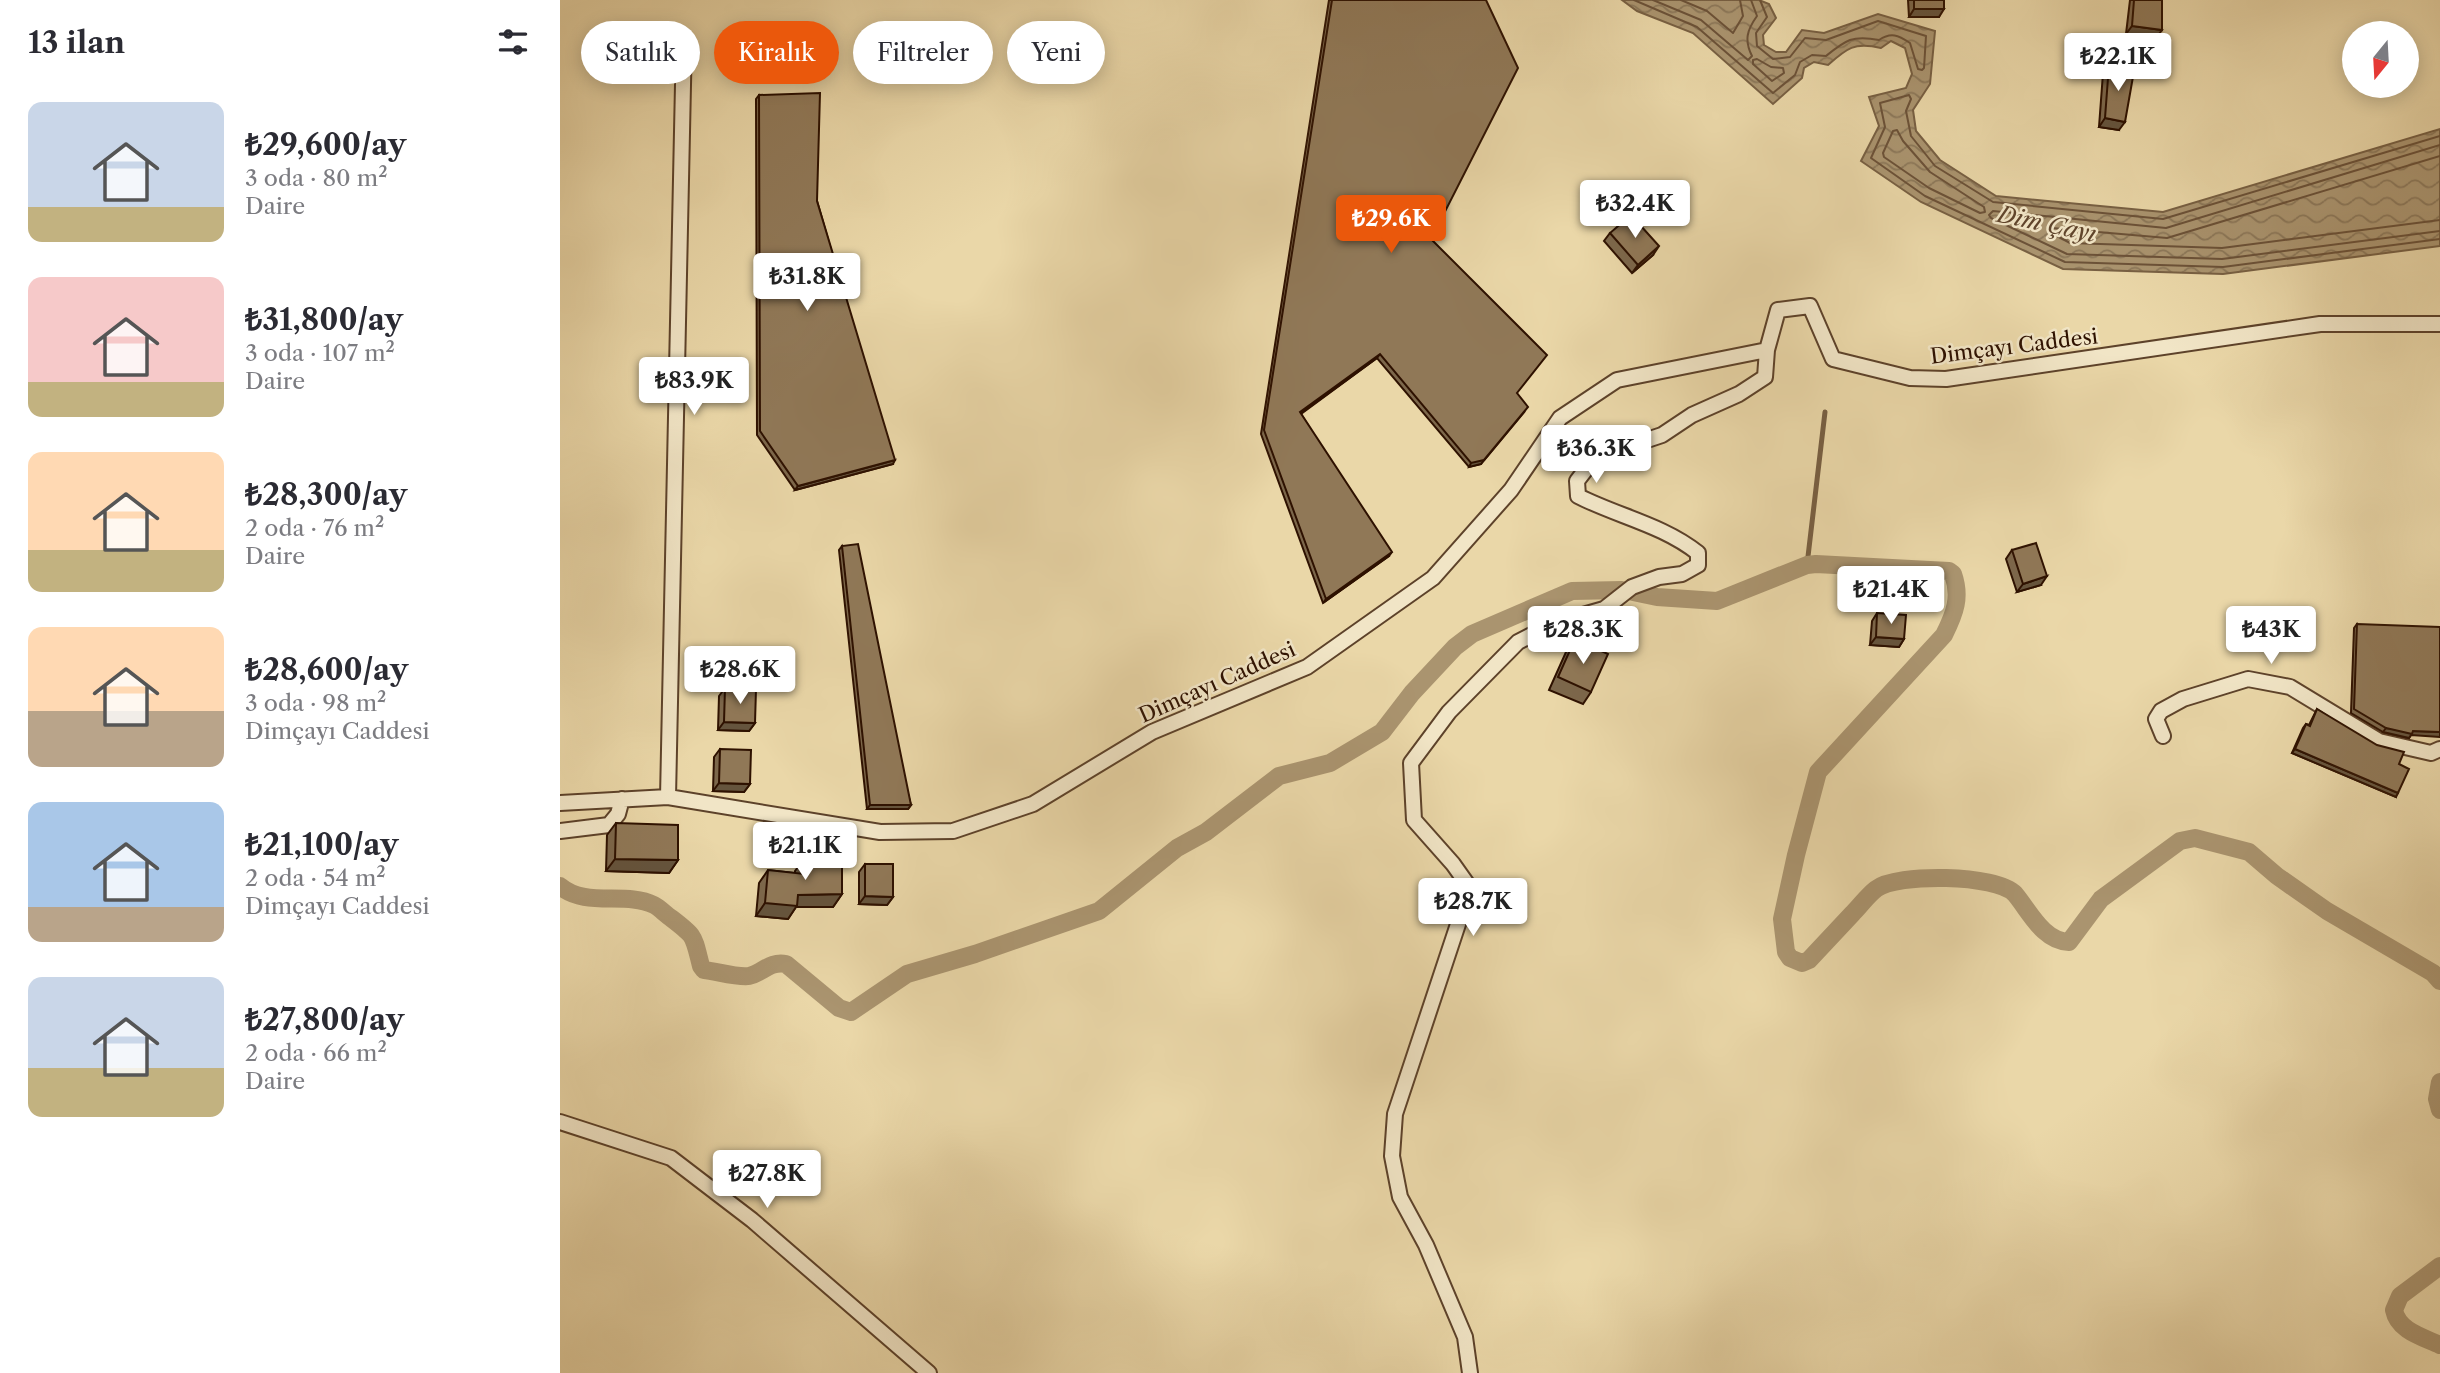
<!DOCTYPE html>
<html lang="tr">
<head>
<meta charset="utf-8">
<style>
	body { margin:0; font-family:"Libre Caslon Text",serif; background:#f7f7f7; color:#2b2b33; height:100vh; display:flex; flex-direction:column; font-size:26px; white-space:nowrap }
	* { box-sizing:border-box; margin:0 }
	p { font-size:23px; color:#7c7c81 }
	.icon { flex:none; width:38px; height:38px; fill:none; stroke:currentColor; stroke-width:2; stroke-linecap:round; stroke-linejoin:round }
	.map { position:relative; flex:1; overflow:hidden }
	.sheet { display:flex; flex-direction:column; background:#fff; width:560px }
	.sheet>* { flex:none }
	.guide { position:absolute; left:21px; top:21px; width:665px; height:63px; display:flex; gap:14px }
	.needle { width:46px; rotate:198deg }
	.fabs { position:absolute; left:1782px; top:21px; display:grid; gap:14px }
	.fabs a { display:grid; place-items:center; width:77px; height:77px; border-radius:50%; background:#fff; box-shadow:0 4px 18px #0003; font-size:35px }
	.price { position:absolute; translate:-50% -60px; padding:0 16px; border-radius:7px; background:#fff; color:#222; font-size:23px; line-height:46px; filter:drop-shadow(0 2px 4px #0008) }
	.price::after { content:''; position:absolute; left:50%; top:42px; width:21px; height:16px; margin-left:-10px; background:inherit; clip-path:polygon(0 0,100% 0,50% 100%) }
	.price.active { background:#ea580c; color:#fff }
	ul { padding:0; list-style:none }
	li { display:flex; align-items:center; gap:21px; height:175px; padding:0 28px }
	li span { display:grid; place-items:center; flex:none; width:196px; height:140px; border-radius:14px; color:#555 }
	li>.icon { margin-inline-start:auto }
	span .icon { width:84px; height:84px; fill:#fffc; stroke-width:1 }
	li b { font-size:30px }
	h2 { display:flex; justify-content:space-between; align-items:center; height:84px; padding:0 28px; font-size:30px }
	.tag { padding:0 24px; border-radius:32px; background:#fff; box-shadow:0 4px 18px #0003; font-size:24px; line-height:63px }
	.tag.active { background:#ea580c; color:#fff }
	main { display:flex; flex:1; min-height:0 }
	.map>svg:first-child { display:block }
	.water { fill:url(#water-waves); stroke:#786043; stroke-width:2 }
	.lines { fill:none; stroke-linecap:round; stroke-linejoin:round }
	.shore { stroke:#6c5238; stroke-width:2 }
	.stream { stroke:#786043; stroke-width:5 }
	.canal { stroke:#aa946f; stroke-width:18 }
	.street-casing { stroke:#5d422a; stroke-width:18 }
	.street { stroke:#f1e5c6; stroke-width:14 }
	.wall { fill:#7c674b; stroke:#2e1100; stroke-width:2 }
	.shaded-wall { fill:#65543d; stroke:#2e1100; stroke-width:2 }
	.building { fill:#907857; stroke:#2e1100; stroke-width:2 }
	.labels { text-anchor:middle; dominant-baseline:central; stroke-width:5; stroke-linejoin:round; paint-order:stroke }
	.street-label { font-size:21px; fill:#2e1100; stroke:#f1e5c6 }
	.water-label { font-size:23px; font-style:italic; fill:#60452c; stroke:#f1e5c6 }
</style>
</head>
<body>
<main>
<section class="sheet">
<h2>13 ilan<svg class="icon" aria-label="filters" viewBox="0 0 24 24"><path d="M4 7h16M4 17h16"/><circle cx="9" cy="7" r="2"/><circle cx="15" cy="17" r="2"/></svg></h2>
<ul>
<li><span style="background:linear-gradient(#c9d6e8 75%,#c2b280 0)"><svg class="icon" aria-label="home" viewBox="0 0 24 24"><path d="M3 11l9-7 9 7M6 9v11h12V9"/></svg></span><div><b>₺29,600/ay</b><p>3 oda · 80 m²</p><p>Daire</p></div></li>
<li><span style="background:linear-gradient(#f6c9c9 75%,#c2b280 0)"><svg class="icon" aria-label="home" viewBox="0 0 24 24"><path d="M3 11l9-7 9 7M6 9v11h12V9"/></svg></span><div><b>₺31,800/ay</b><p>3 oda · 107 m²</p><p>Daire</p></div></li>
<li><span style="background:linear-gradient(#ffd9b3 70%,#c2b280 0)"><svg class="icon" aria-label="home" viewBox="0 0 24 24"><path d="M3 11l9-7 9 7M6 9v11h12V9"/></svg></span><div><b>₺28,300/ay</b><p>2 oda · 76 m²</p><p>Daire</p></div></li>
<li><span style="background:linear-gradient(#ffd9b3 60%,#b9a48a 0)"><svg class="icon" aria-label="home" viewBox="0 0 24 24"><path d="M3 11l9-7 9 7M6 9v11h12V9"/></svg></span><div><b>₺28,600/ay</b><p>3 oda · 98 m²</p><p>Dimçayı Caddesi</p></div></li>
<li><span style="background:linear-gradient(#a9c7e8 75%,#b9a48a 0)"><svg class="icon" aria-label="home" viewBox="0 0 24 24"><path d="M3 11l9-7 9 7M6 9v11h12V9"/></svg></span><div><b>₺21,100/ay</b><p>2 oda · 54 m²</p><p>Dimçayı Caddesi</p></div></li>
<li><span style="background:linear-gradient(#c9d6e8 65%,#c2b280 0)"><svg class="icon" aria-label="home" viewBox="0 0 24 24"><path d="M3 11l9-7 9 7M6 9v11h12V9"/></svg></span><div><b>₺27,800/ay</b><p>2 oda · 66 m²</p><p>Daire</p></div></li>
</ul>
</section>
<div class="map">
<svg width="1880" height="1373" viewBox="0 0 1880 1373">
	<defs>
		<pattern id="water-waves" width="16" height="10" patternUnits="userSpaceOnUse" patternTransform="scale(1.75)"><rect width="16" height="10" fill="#aa946f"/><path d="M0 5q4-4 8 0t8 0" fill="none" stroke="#8b7759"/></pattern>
	</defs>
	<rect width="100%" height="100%" fill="#ead7a8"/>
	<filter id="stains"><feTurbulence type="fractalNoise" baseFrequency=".00286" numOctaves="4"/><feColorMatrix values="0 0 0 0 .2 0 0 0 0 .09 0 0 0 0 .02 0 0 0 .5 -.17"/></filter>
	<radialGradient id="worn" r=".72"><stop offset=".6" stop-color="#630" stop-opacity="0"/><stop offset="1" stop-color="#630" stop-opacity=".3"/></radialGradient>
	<!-- water -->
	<path class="water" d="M1062,0h137l10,4 7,14 -13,17 1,10 12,7h10l16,-22 22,3 54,-19 57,17 -5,53 -17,26 3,21 24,29 56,36 167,16 277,-83v117l-217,28 -160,-5 -142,-67 -60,-41 18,-35 -10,-29 37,-9 6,-14 -7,-26 -14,-7 -10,7c-27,-6 -34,0 -53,17l-14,-3 -10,6 -2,10 -29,26 -80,-71 -56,-22z"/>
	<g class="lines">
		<!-- shore -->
		<path class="shore" d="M1074,0l63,27 76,66 22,-18 5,-13 12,-7 14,1c20,-16 26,-21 53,-16 12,-8 19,-5 31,3l8,26 4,1 2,-2 2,-32 -48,-15 -52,19 -21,-2 -15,19 -17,2 -16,-13 -1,-13 11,-16 -7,-17
			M1093,0l48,20 47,40 4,-4c-8,-16 -5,-26 5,-40l-6,-16
			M1121,0l26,11 26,22 10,-17 -3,-16
			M1197,59l14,8 12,1 1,5 -12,8 -19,-17v-4z
			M1337,130l6,11 27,31 54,35 1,5 -5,1 -51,-25 -45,-31 -1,-4 10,-22z
			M1880,136l-277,83 -170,-17 -58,-36 -24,-30 -5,-25 5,-12 -2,-4 -29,8 5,24 -14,31 54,38 140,66 158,5 217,-28
			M1880,145l-274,83 -173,-17 -4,4 2,3 76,36 155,5 218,-28
			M1880,156l-273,82 -115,-10 -4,3 22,12 152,5 218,-28"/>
		<!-- stream -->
		<path class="stream" d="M1247,565l18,-153"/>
		<!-- canal -->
		<path class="canal" d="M1073,592l24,5 60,4 90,-36 9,-1 133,7 4,3c8,23 2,39 -9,61l-126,137 -22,83 -14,64 4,33 4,6 12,5 7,-3c15,-16 30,-32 44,-47 8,-8 14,-17 23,-24 21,-16 120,-15 139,5 15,18 28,47 54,48l32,-43 79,-58 15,-3 54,14 28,24 50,35 106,62 7,8
			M0,886c26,22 65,5 94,19 6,3 11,9 17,13 25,19 22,17 30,48l3,4c11,1 35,8 45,6 14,-3 20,-15 37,-12l53,44 12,4 56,-38 68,-20 124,-43 78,-63 29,-16 73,-56 51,-13 52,-31 30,-39 43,-46 17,-13 100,-43 50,-1
			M1880,1082l-3,17 3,11
			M1880,1266l-40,30 -6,14c4,21 29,27 46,35"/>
		<!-- street casing -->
		<g class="street-casing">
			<path id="street" d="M1603,736l-7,-17 5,-8 22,-12 65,-20 42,8 89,54 52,12 9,-4
				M108,797l16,-760
				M0,803l108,-6 212,35 73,-1 80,-27 119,-72 155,-65 126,-89 78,-88 49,-72 57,-38 150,-30 11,-40 32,-4 23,53 77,19 36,1 374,-55h120
				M0,831l49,-6 9,-11 4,-15
				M0,1122l111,36 81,62 177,153
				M910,1373l-5,-36 -39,-92 -26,-48 -8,-41 3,-42 75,-226 -17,-24 -39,-44 -3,-57 38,-51 69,-70 37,-19 49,-14 28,-22 27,-10 23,-3 16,-9v-12c-35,-28 -81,-37 -120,-57l-1,-15 13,-17 21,-12 51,-17 30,-20 47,-21 26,-17 2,-27"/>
		</g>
		<!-- street -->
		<use href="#street" class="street"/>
	</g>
	<!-- wall -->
	<path class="wall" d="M769,0h157l-55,239 86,154 -36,71 -12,3 -92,-109 -76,56 88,142 -66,47 -62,-169z
		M1348,0h36l-5,17h-30z
		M1570,0h32l-6,38 -30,-4z
		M1549,65l10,65 -20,-3 4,-54z
		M199,95l58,106 76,263 -98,26 -38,-55 -1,-336z
		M1050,233l43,22 -21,18 -28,-32z
		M282,546l69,259 -3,4h-41l-28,-259z
		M1452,550l29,35 -24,7 -11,-33z
		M1317,613l27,26 -5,8 -29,-2 2,-24z
		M1797,624l54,111 -2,3 -26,-6 -32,-19 3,-85z
		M1015,639l16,53 -8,12 -34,-14 17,-38z
		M165,688l30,35 -6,8 -31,-1 1,-34z
		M1757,709l82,55 -3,33 -104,-44 11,-25 3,-4 3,1z
		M160,749l30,35 -6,8 -31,-1 1,-34z
		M56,823l62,37 -9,13 -63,-2 1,-36z
		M244,859l38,35 -9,13h-37l-8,12 -32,-3 3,-33 9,-13 27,3v-2z
		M305,864l28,33 -6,8 -28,-1v-32z"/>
	<!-- shaded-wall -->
	<path class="shaded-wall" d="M1354,9h30l-5,8h-30z
		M1572,26l30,4 -6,8 -30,-4z
		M1545,118l20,4 -6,8 -20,-3z
		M1099,246l-6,9 -21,18 6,-8z
		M820,354l-3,4 -80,58 3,-4z
		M965,411l-44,53 -12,3 2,-4z
		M335,460l-2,4 -98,26 3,-4z
		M832,552l-3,4 -66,47 3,-4z
		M1487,576l-6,9 -24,7 6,-8z
		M1316,637l28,2 -5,8 -29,-2z
		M164,722l31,1 -6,8 -31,-1z
		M1826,728l27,3 27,1v5l-29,-2 -2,3 -26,-6z
		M1735,749l103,44 -2,4 -104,-44z
		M159,783l31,1 -6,8 -31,-1z
		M310,805h41l-3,4h-41z
		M55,859l63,1 -9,13 -63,-2z
		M282,894l-9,13h-37l-8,12 -32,-3 9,-13 33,-8z
		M305,896l28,1 -6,8 -28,-1z"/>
	<!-- building -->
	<path class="building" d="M772,0h154l32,68 -87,171 116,116 -30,38 11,14 -44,53 -13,3 -91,-109 -80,58 92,140 -66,47 -62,-169z
		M1354,0h30v9h-30z
		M1574,0h28v30l-30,-4z
		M1549,65l25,6 -9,51 -20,-4z
		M260,93l-3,108 78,259 -97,26 -38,-55 -1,-336z
		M1071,215l28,31 -21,19 -28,-32z
		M1476,543l11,33 -24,8 -11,-34z
		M298,544l53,261h-41l-28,-259z
		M1317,613l29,2 -2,24 -28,-2z
		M1797,624l83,3v105l-27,-1 -1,3 -26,-6 -32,-19z
		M1015,639l33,15 -17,38 -33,-15z
		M165,688l31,1 -1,34 -31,-1z
		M1757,709l60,36 27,7 -5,12 10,5 -11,24 -103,-44 11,-25 4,2z
		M160,749l31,1 -1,34 -31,-1z
		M56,823l62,2v35l-63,-1z
		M282,858v36l-44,1 -1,11 -32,-3 3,-33 36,4v-15z
		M305,864h28v33l-28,-1z"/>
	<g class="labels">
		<!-- street labels -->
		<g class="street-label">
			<text transform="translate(1454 346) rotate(-7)">Dimçayı Caddesi</text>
			<text transform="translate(657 682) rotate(-24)">Dimçayı Caddesi</text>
		</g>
		<!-- water labels -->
		<g class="water-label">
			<text transform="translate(1487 224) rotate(12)">Dim Çayı</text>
		</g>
	</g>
	<rect width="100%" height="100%" filter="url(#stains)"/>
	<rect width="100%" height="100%" fill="url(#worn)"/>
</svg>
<div class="fabs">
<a><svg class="needle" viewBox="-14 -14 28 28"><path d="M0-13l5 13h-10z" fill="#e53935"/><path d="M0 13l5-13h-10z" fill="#7c7c81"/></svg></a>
</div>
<b class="price" style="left:1558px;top:93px">₺22.1K</b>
<b class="price" style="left:1075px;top:240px">₺32.4K</b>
<b class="price active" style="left:831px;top:255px">₺29.6K</b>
<b class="price" style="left:247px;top:313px">₺31.8K</b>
<b class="price" style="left:134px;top:417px">₺83.9K</b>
<b class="price" style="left:1036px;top:485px">₺36.3K</b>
<b class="price" style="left:1331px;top:626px">₺21.4K</b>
<b class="price" style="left:1023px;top:666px">₺28.3K</b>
<b class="price" style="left:1711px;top:666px">₺43K</b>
<b class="price" style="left:180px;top:706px">₺28.6K</b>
<b class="price" style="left:245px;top:882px">₺21.1K</b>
<b class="price" style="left:913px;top:938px">₺28.7K</b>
<b class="price" style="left:207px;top:1210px">₺27.8K</b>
<div class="guide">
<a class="tag">Satılık</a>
<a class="tag active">Kiralık</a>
<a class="tag">Filtreler</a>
<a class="tag">Yeni</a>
</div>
</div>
</main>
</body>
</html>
